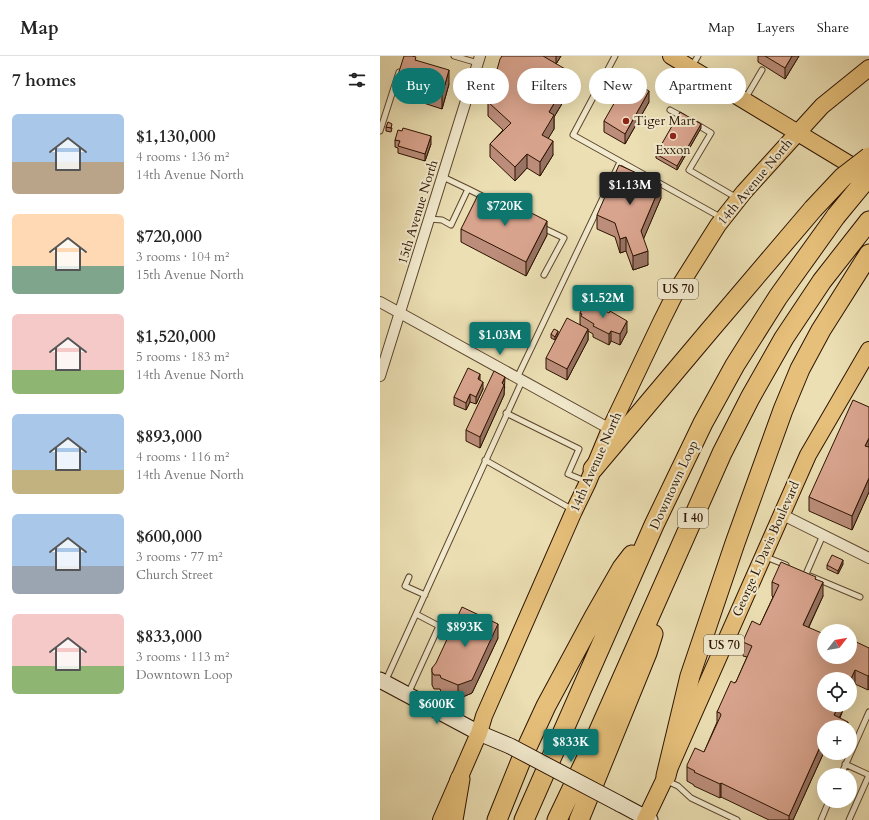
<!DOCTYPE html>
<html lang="en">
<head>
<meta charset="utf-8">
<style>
	body { margin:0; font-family:Cardo,serif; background:#f6f6f6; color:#222; height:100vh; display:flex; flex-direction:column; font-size:15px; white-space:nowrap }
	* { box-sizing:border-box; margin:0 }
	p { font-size:13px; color:#767676 }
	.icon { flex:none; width:22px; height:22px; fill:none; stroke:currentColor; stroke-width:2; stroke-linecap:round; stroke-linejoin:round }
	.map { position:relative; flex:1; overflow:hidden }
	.details { display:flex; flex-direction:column; background:#fff; width:380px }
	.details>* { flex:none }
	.banner { position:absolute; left:12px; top:12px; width:380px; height:36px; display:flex; gap:8px }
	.needle { width:26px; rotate:59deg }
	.tools { position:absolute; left:437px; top:568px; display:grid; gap:8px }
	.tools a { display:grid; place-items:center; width:40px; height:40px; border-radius:50%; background:#fff; box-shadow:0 4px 16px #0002; font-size:20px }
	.price { position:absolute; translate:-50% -34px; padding:0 9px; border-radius:4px; background:#0f766e; color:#fff; font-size:13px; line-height:26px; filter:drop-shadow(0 1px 2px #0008) }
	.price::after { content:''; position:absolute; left:50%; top:24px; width:12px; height:9px; margin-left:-6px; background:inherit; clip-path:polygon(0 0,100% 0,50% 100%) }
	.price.active { background:#222; color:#fff }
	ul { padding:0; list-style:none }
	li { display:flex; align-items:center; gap:12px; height:100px; padding:0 12px }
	li span { display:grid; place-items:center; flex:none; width:112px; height:80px; border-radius:6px; color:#555 }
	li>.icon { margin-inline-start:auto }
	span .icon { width:48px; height:48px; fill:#fffc; stroke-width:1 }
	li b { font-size:17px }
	h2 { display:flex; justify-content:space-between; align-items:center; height:48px; padding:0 12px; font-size:17px }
	.pill { padding:0 14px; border-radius:18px; background:#fff; box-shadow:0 4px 16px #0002; font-size:14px; line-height:36px }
	.pill.active { background:#0f766e; color:#fff }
	header { display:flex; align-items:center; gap:24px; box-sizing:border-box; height:56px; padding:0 20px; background:#fff; border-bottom:1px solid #e0e0e0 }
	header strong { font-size:19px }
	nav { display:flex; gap:22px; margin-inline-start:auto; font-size:14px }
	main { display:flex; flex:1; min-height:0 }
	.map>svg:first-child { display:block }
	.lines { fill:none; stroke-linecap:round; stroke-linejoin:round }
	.service-casing { stroke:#5c462d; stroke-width:7 }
	.minor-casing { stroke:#5c462d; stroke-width:12 }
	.secondary-casing { stroke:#2c1300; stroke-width:17 }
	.primary-casing { stroke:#2c1300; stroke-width:18 }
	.motorway-casing { stroke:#2c1300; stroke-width:21 }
	.service { stroke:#f2eace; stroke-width:5 }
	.minor { stroke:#f2eace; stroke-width:10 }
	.secondary { stroke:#f2eace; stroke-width:15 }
	.primary { stroke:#e6c07a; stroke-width:16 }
	.motorway { stroke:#e6c07a; stroke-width:19 }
	.secondary-bridge-casing { stroke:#2c1300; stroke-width:17; stroke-linecap:butt }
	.motorway-bridge-casing { stroke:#2c1300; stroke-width:21; stroke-linecap:butt }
	.secondary-bridge { stroke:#f2eace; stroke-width:15 }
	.motorway-bridge { stroke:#e6c07a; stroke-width:19 }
	.wall { fill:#bb8d7a; stroke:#2c1300 }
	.shaded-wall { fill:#987363; stroke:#2c1300 }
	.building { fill:#d9a48e; stroke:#2c1300 }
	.poi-dot { fill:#8f2418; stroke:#f2eace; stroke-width:1.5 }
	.labels { text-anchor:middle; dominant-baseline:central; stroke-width:4; stroke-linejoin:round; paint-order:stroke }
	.shield { fill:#f2eace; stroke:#67543e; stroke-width:1 }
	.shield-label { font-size:12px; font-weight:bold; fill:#2c1300 }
	.poi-label { font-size:13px; fill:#2c1300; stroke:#f2eace; text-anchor:start }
	.street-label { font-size:13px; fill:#2c1300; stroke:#f2eace }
</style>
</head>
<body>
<header>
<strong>Map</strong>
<nav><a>Map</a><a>Layers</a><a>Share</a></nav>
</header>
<main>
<section class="details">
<h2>7 homes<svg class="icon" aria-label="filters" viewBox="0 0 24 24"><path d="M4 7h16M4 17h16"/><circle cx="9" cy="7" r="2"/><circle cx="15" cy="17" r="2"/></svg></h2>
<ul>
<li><span style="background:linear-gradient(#a9c7e8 60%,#b9a48a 0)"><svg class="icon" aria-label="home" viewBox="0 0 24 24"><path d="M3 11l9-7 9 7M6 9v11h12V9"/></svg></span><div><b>$1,130,000</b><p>4 rooms · 136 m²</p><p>14th Avenue North</p></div></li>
<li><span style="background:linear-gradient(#ffd9b3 65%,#7fa58c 0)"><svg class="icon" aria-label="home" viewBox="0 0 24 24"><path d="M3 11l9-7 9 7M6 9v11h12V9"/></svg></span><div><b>$720,000</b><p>3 rooms · 104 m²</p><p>15th Avenue North</p></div></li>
<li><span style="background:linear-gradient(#f6c9c9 70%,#8fb573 0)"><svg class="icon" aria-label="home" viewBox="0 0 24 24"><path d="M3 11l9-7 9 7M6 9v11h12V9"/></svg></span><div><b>$1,520,000</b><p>5 rooms · 183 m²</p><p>14th Avenue North</p></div></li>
<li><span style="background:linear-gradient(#a9c7e8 70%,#c2b280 0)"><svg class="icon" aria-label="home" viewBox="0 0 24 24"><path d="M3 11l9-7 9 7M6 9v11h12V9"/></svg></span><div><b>$893,000</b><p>4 rooms · 116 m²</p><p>14th Avenue North</p></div></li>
<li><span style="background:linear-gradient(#a9c7e8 65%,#9aa5b1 0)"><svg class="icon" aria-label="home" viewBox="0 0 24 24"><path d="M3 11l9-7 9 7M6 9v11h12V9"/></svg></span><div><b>$600,000</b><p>3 rooms · 77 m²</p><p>Church Street</p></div></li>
<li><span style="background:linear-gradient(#f6c9c9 65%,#8fb573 0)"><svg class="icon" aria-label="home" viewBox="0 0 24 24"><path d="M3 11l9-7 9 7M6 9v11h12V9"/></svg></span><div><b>$833,000</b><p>3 rooms · 113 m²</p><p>Downtown Loop</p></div></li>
</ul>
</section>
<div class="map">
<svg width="489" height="764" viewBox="0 0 489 764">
	<rect width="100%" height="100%" fill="#ebdfb3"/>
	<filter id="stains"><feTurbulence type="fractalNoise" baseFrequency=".005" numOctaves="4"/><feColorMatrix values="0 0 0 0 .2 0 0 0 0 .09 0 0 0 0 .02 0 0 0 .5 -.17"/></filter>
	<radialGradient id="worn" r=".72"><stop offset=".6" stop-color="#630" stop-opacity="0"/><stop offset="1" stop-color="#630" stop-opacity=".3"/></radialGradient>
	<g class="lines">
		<!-- service casing -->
		<g class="service-casing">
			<path id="service" d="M74,0l24,7
				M235,0l-42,79 149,83
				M312,10l6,-10
				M365,43l17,-29
				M290,54l13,7
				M316,68l15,9 -22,37 48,28
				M0,75l19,-59
				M88,133l36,18
				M49,163l13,1 9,5 17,-36 -25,-12
				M161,171l23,11 -20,37
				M137,322l103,-216
				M126,357l73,36 -11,25 17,7
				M105,404l88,50
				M386,501l20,8
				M426,518l17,-39
				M430,520l50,21
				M29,521l-4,9 20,9
				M5,626l137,-301
				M28,638l31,-68 -23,-12
				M465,708l24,11 -20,45
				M461,719l28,-63
				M287,725l11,5 13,12 46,22
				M441,764l8,-19"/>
		</g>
		<!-- minor casing -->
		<g class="minor-casing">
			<path id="minor" d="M0,246l230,127
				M0,320l100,-320
				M401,458l88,44"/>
		</g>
		<!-- secondary casing -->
		<g class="secondary-casing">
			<path id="secondary" d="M0,624l99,53 31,13
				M240,748l30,16"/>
		</g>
		<!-- primary casing -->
		<g class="primary-casing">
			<path id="primary" d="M291,0l193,117
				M61,764l38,-87 5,-17 90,-205 14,-29 22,-53 51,-107 16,-32 41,-65 26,-33 78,-86 47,-38
				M265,764l21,-44 142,-321 61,-105"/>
		</g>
		<!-- motorway casing -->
		<g class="motorway-casing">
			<path id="motorway" d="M213,413l117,-139 103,-121
				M286,720l24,-100 45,-133 48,-133 17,-41 21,-39 48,-76
				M73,764l7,-41
				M117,764l25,-62 24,-52 48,-89 28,-49 10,-13
				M144,764l130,-295 49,-102 32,-58 43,-68 58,-81
				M177,764l32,-67 133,-300 28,-55 34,-60 38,-57 47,-60
				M199,764l68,-167 6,-19"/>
		</g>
		<!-- service -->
		<use href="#service" class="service"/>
		<!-- minor -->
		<use href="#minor" class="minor"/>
		<!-- secondary -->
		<use href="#secondary" class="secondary"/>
		<!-- primary -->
		<use href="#primary" class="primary"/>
		<!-- motorway -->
		<use href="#motorway" class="motorway"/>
		<!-- secondary-bridge casing -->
		<g class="secondary-bridge-casing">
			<path id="secondary-bridge" d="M130,690l110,58"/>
		</g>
		<!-- motorway-bridge casing -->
		<g class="motorway-bridge-casing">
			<path id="motorway-bridge" d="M433,153l30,-32 26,-20
				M456,160l33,-40"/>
		</g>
		<!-- secondary-bridge -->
		<use href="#secondary-bridge" class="secondary-bridge"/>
		<!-- motorway-bridge -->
		<use href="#motorway-bridge" class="motorway-bridge"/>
	</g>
	<!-- wall -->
	<path class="wall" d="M122,0h59l-5,8 16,23 -18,30v12l-6,9 5,17 -13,21 -13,-8 -12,13 -25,-24v-13l13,-14 -15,-14v-14z
		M378,0h41l-14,23 -27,-17z
		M36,4l33,24 -7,25 -46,-15v-13z
		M269,46l-24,42 -21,-12v-11z
		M6,71l6,1 -1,4 -5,-1z
		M321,72l-24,42 -21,-12v-4z
		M15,84l36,4 -6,17 -27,-8v-5l-3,-1z
		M281,142l-18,41 5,26 -15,5 -7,-19 -6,2 -5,-16 -18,-8v-14z
		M81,173l86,6 -21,41 -65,-34z
		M208,248h6l9,6 24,22 -7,13 -9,-4 -2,4 -16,-8v-3l-5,-3v9l-21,40 -21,-11v-11l35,-33 -1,-1v-11z
		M171,278l7,1 -3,5 -4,-2z
		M100,324l3,9 -7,15 -6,-2 -4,8 -12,-5v-8z
		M125,331l-1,2v6l-24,53 -14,-7v-11z
		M489,351v85l-17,38 -43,-19v-14z
		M463,508l-5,10 -11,-5v-4z
		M436,523l7,17 -14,31 15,30 45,-9v41l-1,1 -13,-6 -5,11v-16l-26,26h21l-5,13 8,9h-24v25l-31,68h-24l-48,-23 -1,1 -26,-12v-1l-7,-4v-14l17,-15 13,-30v-10l17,-29 2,-1 11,-25 -4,-1v-14l17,-17 13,-28 -1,-1v-14z
		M118,582l-26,55 -14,6 -17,-7 -1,-3h-6l-2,-4v-17z
		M448,697h12l-2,5z"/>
	<!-- shaded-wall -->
	<path class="shaded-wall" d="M176,0h5l-5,8z
		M412,0h7l-14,23v-11z
		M69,14v14l-7,25v-14z
		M192,17v14l-18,30v12l-12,20v-14l7,-23z
		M269,35v11l-24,42v-10z
		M321,68v4l-24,42v-4z
		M51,80v8l-6,17v-7z
		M173,85v14l-13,21v-14z
		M147,98v14l-12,13v-14z
		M281,128v14l-20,47v-14z
		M167,165v14l-21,41v-14z
		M246,181v14l-6,2v-14z
		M268,195v14l-15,5v-14z
		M247,265v11l-7,13v-11z
		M208,273v11l-21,40v-11z
		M178,275v4l-3,5v-3z
		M231,275v10l-2,4v-11z
		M100,318v7l-2,-2z
		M125,321l-1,18 -24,53v-11z
		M103,326v7l-7,15v-7z
		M90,338v8l-4,8v-7z
		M489,382v14l-4,-6z
		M489,422v14l-17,38v-14z
		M463,504v4l-5,10v-3z
		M443,526v14l-20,43v-14z
		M118,568v14l-26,55 -14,6v-14z
		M475,614v14l-5,11v-14z
		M489,619v14l-1,1v-14z
		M459,649h6l-10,22 -1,-12z
		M468,666v5h-3z
		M444,682v14l-31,68h-4v-4z
		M341,727v14l-1,1v-14z"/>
	<!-- building -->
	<path class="building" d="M24,0h8l4,1 -1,3 34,10 -7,25 -46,-14z
		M122,0h41l29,17 -23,39 5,3 -12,20 11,6 -13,21 -13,-8 -12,13 -25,-23 21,-21 -23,-21 12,-43z
		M385,0h27l-7,12z
		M248,23l21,12 -24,43 -21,-13z
		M300,56l21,12 -24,42 -21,-12z
		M8,66l4,2 -1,4 -5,-1z
		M23,72l28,8 -6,18 -27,-8 2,-5 -5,-1 3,-10 4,1z
		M239,109l42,19 -20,47 7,20 -15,5 -7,-19 -6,2 -5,-16 -18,-8z
		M98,139l20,10 4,-7 45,23 -21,41 -65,-33z
		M209,246l5,2v-1l9,4 -1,2 7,4 1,-2 17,10 -7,13 -9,-3 -2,3 -16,-8 1,-2 -13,-8 1,-2 -2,-1 5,-10 3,1z
		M187,262l21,11 -21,40 -21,-11z
		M174,273l4,2 -3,6 -4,-3z
		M88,312l12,6 -2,5 5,3 -7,15 -6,-3 -4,9 -12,-6z
		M114,315l11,6 -3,6 2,2 -24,52 -14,-7z
		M473,344l16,7v31l-4,8 4,1v31l-17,38 -43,-19z
		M452,499l11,5 -5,11 -11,-6z
		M401,506l35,15 -1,2 8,3 -20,43 21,9v23h26v-11l2,-6 17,8v27l-1,1 -13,-6 -5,11v-2h-26v26h15l-5,10 14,7 -3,5h-21v11l-35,78 -68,-33 -1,1 -26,-12 1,-1 -8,-4v-2l8,-17 9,4 17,-37 -1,-2 -3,-1 14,-31 3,2 2,-1 16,-36 -9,-4 1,-3 8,-18 8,4 19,-40 -7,-3z
		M82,551l36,17 -26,56 -14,5 -17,-7 -1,-3h-6l-2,-3v-4l4,-5z"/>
	<!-- markers -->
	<g class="poi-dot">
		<circle cx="246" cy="65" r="4"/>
		<circle cx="293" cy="80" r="4"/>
	</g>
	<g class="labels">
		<!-- shield labels -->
		<g class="shield">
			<rect x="278" y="223" width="40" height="20" rx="3"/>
			<rect x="298" y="452" width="30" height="20" rx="3"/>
			<rect x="324" y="579" width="40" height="20" rx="3"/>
		</g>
		<g class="shield-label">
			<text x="298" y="233">US 70</text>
			<text x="313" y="462">I 40</text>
			<text x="344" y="589">US 70</text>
		</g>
		<!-- poi labels -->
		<g class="poi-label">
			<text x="254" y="65">Tiger Mart</text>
			<text x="293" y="94" text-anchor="middle">Exxon</text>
		</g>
		<!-- street labels -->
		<g class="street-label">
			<text transform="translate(375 126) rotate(-50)">14th Avenue North</text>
			<text transform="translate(38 156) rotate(-73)">15th Avenue North</text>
			<text transform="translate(216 406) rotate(-66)">14th Avenue North</text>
			<text transform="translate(294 429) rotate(-65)">Downtown Loop</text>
			<text transform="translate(386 493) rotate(-66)">George L Davis Boulevard</text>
		</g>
	</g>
	<rect width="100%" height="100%" filter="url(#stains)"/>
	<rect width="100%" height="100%" fill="url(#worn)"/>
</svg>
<div class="tools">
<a><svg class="needle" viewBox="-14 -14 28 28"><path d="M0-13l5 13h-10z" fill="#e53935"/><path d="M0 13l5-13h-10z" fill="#767676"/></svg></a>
<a><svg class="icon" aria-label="locate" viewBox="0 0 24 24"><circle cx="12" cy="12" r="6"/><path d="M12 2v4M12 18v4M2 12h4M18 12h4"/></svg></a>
<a>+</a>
<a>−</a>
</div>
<b class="price active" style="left:250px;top:150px">$1.13M</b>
<b class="price" style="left:125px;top:171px">$720K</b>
<b class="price" style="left:223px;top:263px">$1.52M</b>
<b class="price" style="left:120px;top:300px">$1.03M</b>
<b class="price" style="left:85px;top:592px">$893K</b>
<b class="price" style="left:57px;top:669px">$600K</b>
<b class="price" style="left:191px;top:707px">$833K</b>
<div class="banner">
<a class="pill active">Buy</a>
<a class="pill">Rent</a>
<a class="pill">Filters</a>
<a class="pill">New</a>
<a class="pill">Apartment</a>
</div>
</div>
</main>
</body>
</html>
